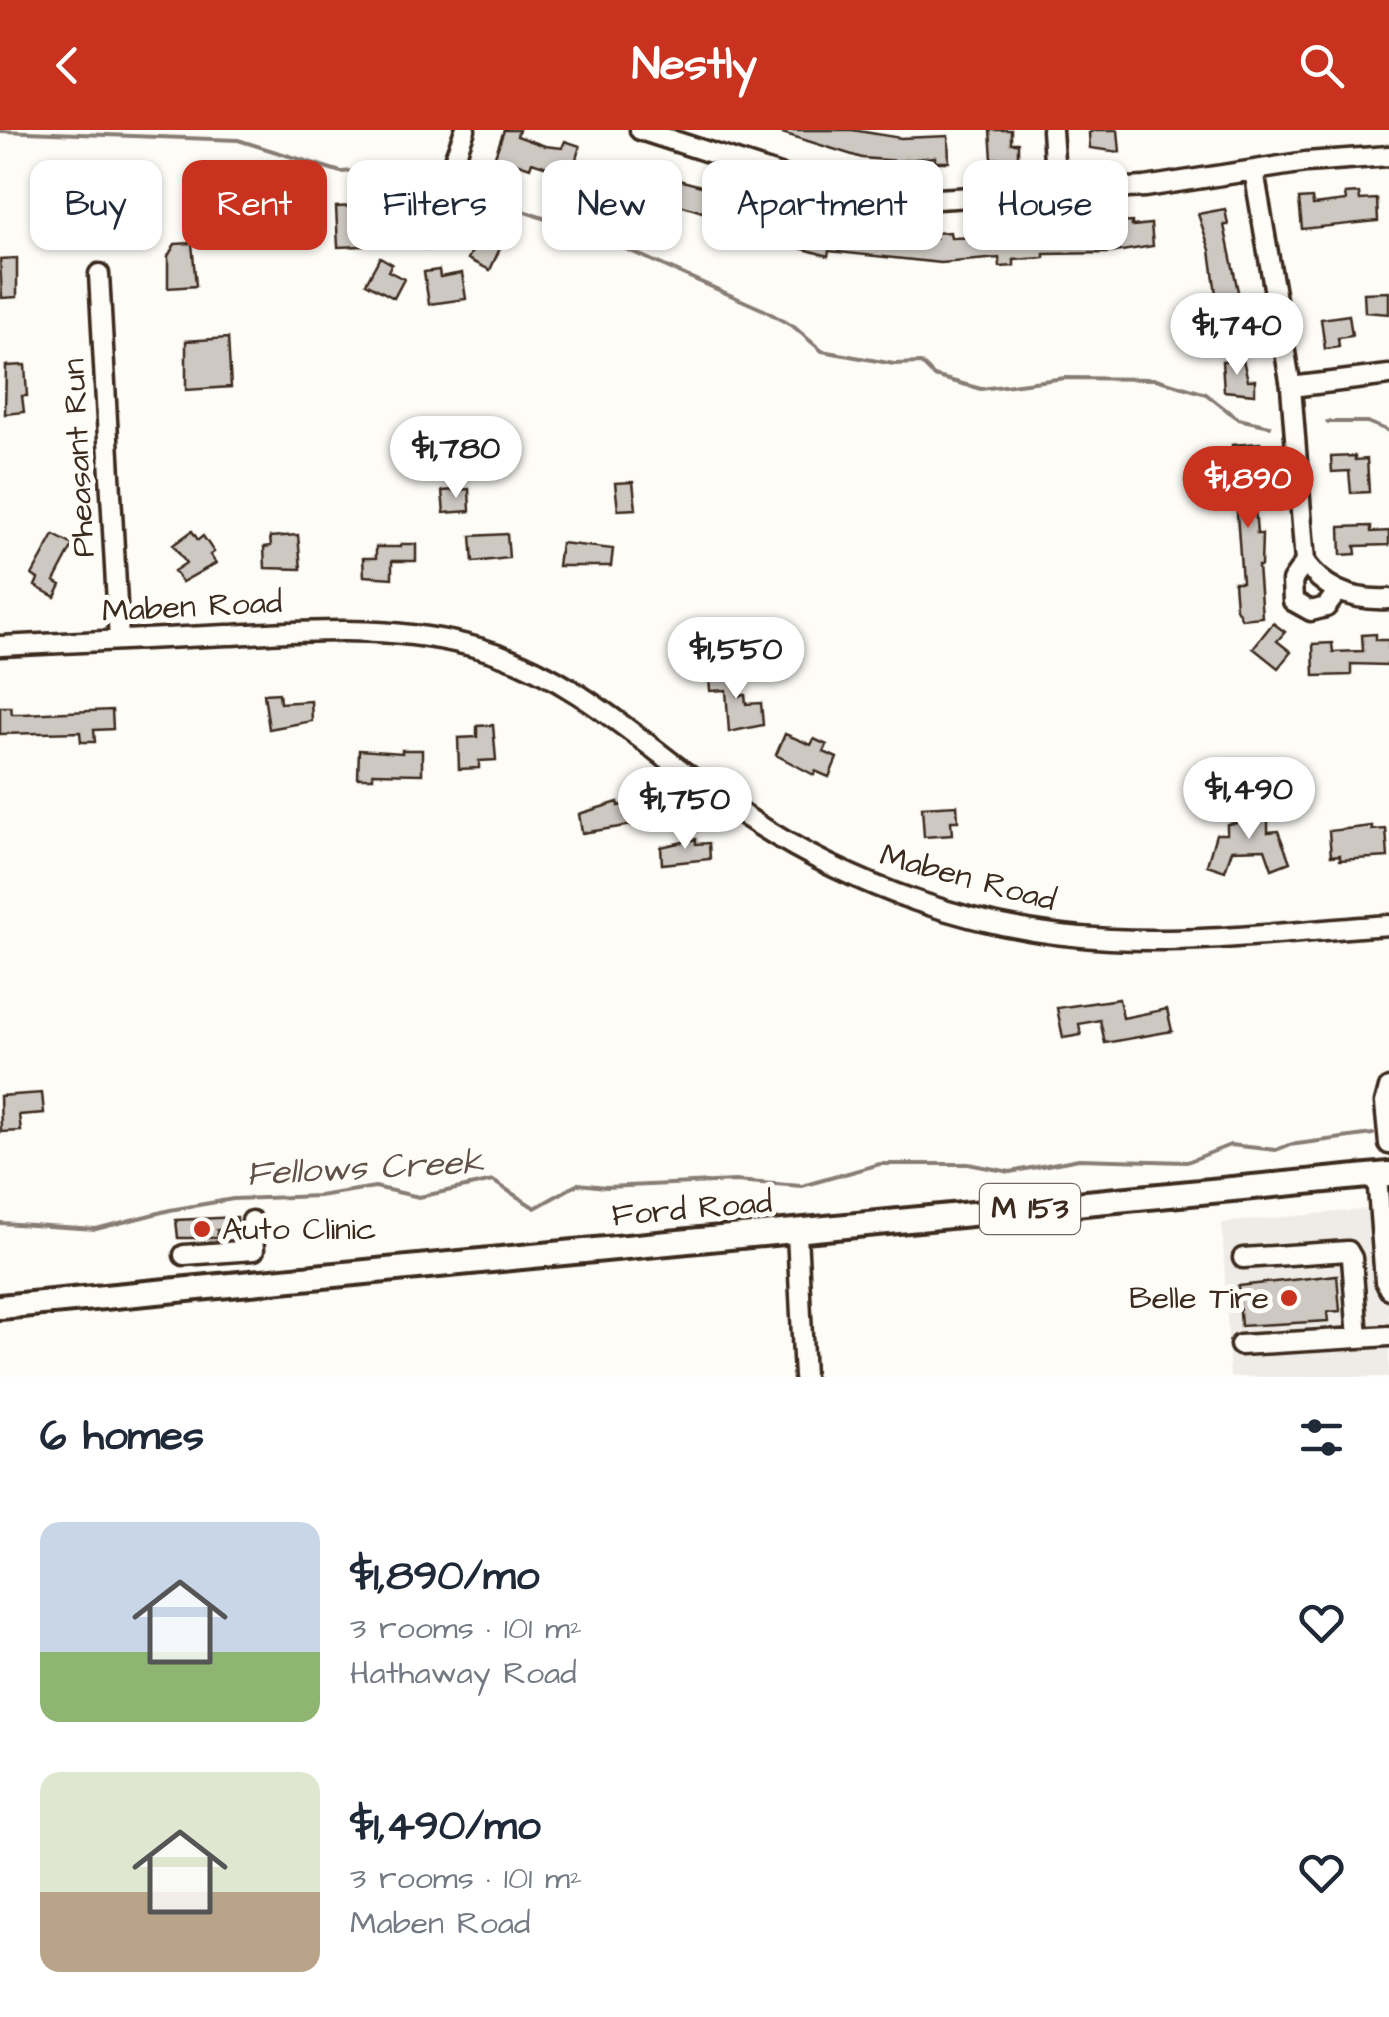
<!DOCTYPE html>
<html lang="en">
<head>
<meta charset="utf-8">
<style>
	body { margin:0; font-family:"Architects Daughter",sans-serif; background:#f2f2f3; color:#1f2937; height:100vh; display:flex; flex-direction:column; font-size:38px; white-space:nowrap }
	* { box-sizing:border-box; margin:0 }
	p { font-size:32px; color:#747a83 }
	.icon { flex:none; width:55px; height:55px; fill:none; stroke:currentColor; stroke-width:2; stroke-linecap:round; stroke-linejoin:round }
	.map { position:relative; height:1247px; overflow:hidden }
	.panel { display:flex; flex-direction:column; background:#fff; flex:1 }
	.panel>* { flex:none }
	.hud { position:absolute; left:30px; top:30px; width:1330px; height:90px; display:flex; gap:20px }
	.price { position:absolute; translate:-50% -85px; padding:0 22px; border-radius:35px; background:#fff; color:#222; font-size:32px; line-height:65px; filter:drop-shadow(0 2px 5px #0008) }
	.price::after { content:''; position:absolute; left:50%; top:60px; width:30px; height:22px; margin-left:-15px; background:inherit; clip-path:polygon(0 0,100% 0,50% 100%) }
	.price.on { background:#c8321e; color:#fff }
	ul { padding:0; list-style:none }
	li { display:flex; align-items:center; gap:30px; height:250px; padding:0 40px }
	li span { display:grid; place-items:center; flex:none; width:280px; height:200px; border-radius:20px; color:#555 }
	li>.icon { margin-inline-start:auto }
	span .icon { width:120px; height:120px; fill:#fffc; stroke-width:1 }
	li b { font-size:42px }
	h2 { display:flex; justify-content:space-between; align-items:center; height:120px; padding:0 40px; font-size:42px }
	.pill { padding:0 35px; border-radius:20px; background:#fff; box-shadow:0 2px 8px #0004; font-size:35px; line-height:90px }
	.pill.on { background:#c8321e; color:#fff }
	header { display:flex; justify-content:space-between; align-items:center; height:130px; padding:0 40px; background:#c8321e; color:#fff; font-size:45px; font-weight:700 }
	.map>svg:first-child { display:block }
	.built { fill:#efece7 }
	.lines { fill:none; stroke-linecap:round; stroke-linejoin:round }
	.stream { stroke:#887d74; stroke-width:4 }
	.building { fill:#cdc8c2; stroke:#3b2a1e; stroke-width:2.5 }
	.minor-casing { stroke:#3b2a1e; stroke-width:25 }
	.major-casing { stroke:#3b2a1e; stroke-width:30 }
	.minor { stroke:#fdfcf7; stroke-width:18 }
	.major { stroke:#fdfcf7; stroke-width:22 }
	.poi-dot { fill:#c8321e; stroke:#fdfcf7; stroke-width:4 }
	.labels { text-anchor:middle; dominant-baseline:central; stroke-width:10; stroke-linejoin:round; paint-order:stroke }
	.shield { fill:#fdfcf7; stroke:#75695f; stroke-width:2.5 }
	.shield-label { font-size:30px; font-weight:bold; fill:#3b2a1e }
	.street-label { font-size:32px; fill:#3b2a1e; stroke:#fdfcf7 }
	.poi-label { font-size:32px; fill:#3b2a1e; stroke:#fdfcf7; text-anchor:start }
	.water-label { font-size:35px; font-style:italic; fill:#615349; stroke:#fdfcf7 }
</style>
</head>
<body>
<header><svg class="icon" aria-label="back" viewBox="0 0 24 24"><path d="M15 5l-7 7 7 7"/></svg>Nestly<svg class="icon" aria-label="search" viewBox="0 0 24 24"><circle cx="10" cy="10" r="6"/><path d="M15 15l6 6"/></svg></header>
<div class="map">
<svg width="1389" height="1247" viewBox="0 0 1389 1247">
	<rect width="100%" height="100%" fill="#fdfcf7"/>
	<filter id="ink" filterUnits="userSpaceOnUse"><feTurbulence type="fractalNoise" baseFrequency=".01" numOctaves="2"/><feDisplacementMap in="SourceGraphic" scale="20" xChannelSelector="R" yChannelSelector="G"/><feConvolveMatrix kernelMatrix="1 2 1 2 8 2 1 2 1" color-interpolation-filters="sRGB"/></filter>
	<g filter="url(#ink)">
		<!-- built -->
		<path class="built" d="M1389,1077v170h-159l-8,-154z"/>
		<g class="lines">
			<!-- stream -->
			<path class="stream" d="M0,1l238,9 103,32 84,-6
				M470,50l41,27 90,31 163,72 30,17 28,24 72,13 27,-1 13,13 47,13 84,-11 91,1 50,15 32,25 32,7
				M1327,292h40l22,9
				M0,1093l96,6 74,-19 63,-11 86,-3 56,-9 44,10 74,-16 42,27 43,-24 28,3 129,-6 67,5 78,-22h88l42,8 69,-13 108,3 43,-17 46,5 13,-5 84,-11"/>
		</g>
		<!-- building -->
		<path class="building" d="M504,0h15l-2,6 28,10 17,2 3,-7 15,5 -9,29 -39,-13 -2,6 -35,-12z
			M783,0h69l49,8 47,-2 1,26h-14v-5l-37,4 -36,-3 -80,-25z
			M990,0h21v13h7v14l-26,2z
			M1095,0h23l2,22 -30,-4 -1,-15z
			M671,48l57,15 -2,5 30,10 2,-4 86,27 92,7 -1,-5 15,-1 1,6 31,-1 -1,-7h16v5l31,-1v-5l42,2v-6l13,-1 1,6 34,-1 -1,-6 15,-1v4l19,-2 2,22 -44,7 -65,1v4l-30,2v6l-14,1 -1,-9 -58,5 -112,-12 -1,5 -28,-8 1,-5 -124,-39 -1,3 -12,-4z
			M1359,63l1,7 17,-1 1,22 -76,8 -3,-30 13,-1 1,7 33,-4 -1,-7z
			M356,76l1,5h11l1,15 -7,1 1,19 -25,1 -2,-40z
			M1225,79l3,16h-4l23,109 -25,5 -12,-89 -12,-36z
			M473,99l29,15 -12,26 -22,-11 6,-12 -8,-4z
			M192,113l4,43 -28,2v-32l7,-12z
			M380,127l12,7 -4,7 16,8 -10,19 -28,-15z
			M17,128v39l-15,1 -2,-39z
			M439,140l1,7 22,-4 4,26 -37,5 -5,-32z
			M1389,162v22l-24,-2 -1,-19z
			M1349,185l3,21 -14,2 1,9 -14,2 -4,-30z
			M228,208l3,49 -45,3v-49z
			M1243,230l5,20h7v14l-31,-3 -2,-30z
			M25,235l2,31h-5l2,16 -19,2 1,-48z
			M1260,313v12l-8,1 3,36 7,-1 1,15 -8,1 2,27h5l-1,32h-3l4,51 -20,2 -6,-11 -2,-26h8l-10,-137z
			M1355,326v4l12,-1 2,33 -18,1 -2,-22 -17,1 -1,-15z
			M633,352l3,27 -18,1 -3,-27z
			M469,359l1,22 -26,2 -2,-22z
			M1371,396v6l18,-1v14l-34,1 1,8 -15,1 -1,-28z
			M192,401l6,9 5,-4 11,16 -4,3 6,8 -34,19 -8,-11 12,-8 -13,-18z
			M507,404l2,24 -36,4 -2,-26z
			M54,405l19,10 -19,36 7,4 -6,12 -20,-11 3,-7 -6,-4z
			M298,405l3,34 -36,-1 -1,-21 7,-1 -1,-9z
			M561,413l52,6 -2,17h-53z
			M401,414h15v17h-24v17l-28,-2 -1,-18h13v-11h25z
			M1273,493l12,9 -8,9 14,11 -13,16 -25,-20z
			M1376,504v6h13l-1,25 -37,-1v11l-37,1 -1,-32 19,-1 1,9 30,-1 -1,-16z
			M737,541l1,25 7,-1 1,9 15,-1 2,22 -34,7 -3,-42 -16,1 -1,-18z
			M279,563l1,10 31,-2 1,20 -43,8 -5,-35z
			M0,577h11l1,7h11l89,-4 1,19 -19,1 1,12h-14l-1,-10 -80,2z
			M493,595l3,35 -17,1v7l-20,1 -1,-31 19,-1v-11z
			M785,604l26,11 3,-6 13,6 -3,7 13,6 -8,19 -14,-6 -1,4 -38,-20z
			M359,620l43,3v-3h20v24l-49,-1v5h-15z
			M618,672v4l20,-4 2,14 -10,1 2,8 -50,8 -3,-19z
			M957,675l1,16h-7l1,14 -28,2 -2,-30z
			M1255,679h13v23l10,-1 12,31 -18,7 -7,-20 -33,1 -7,21 -18,-6 9,-31h11v-10l28,-4z
			M1372,696v4l14,-1 2,28 -48,3v-5l-9,1 -2,-25z
			M696,709v5l13,-1 1,16 -48,5 -1,-17z
			M1119,869l4,19 44,-9 5,22 -67,12 -5,-23 -21,4 2,11 -18,3 -6,-30z
			M42,963l2,20 -25,2 2,16 -20,1 -1,-36z
			M237,1087l1,11 -21,2 1,8h-40l-2,-18z
			M1337,1145l3,36 -13,1 1,9 -87,5 -3,-40z"/>
		<g class="lines">
			<!-- minor casing -->
			<g class="minor-casing">
				<path id="minor" d="M640,0l171,55 38,9 70,6 226,-13 161,-25 83,-6
					M1052,0l4,62
					M1254,41l37,216 14,175c20,29 49,39 84,37
					M405 86a22 22 0 1 1 44 0a22 22 0 1 1-44 0Z
					M440,68l25,-68
					M99,144l20,366
					M1291,257l98,-12
					M1305,432l-13,19 1,20 18,10 15,-4 12,-16
					M0,516c76,-4 151,-7 227,-11 86,-4 171,-11 255,14 100,29 175,109 260,165 106,72 238,119 368,125 92,5 187,-8 279,-14
					M1389,958l-4,15 4,41
					M1377,1045l8,106 4,8
					M797,1103l7,144
					M184,1125l70,-5 -2,-29
					M1243,1128l105,-7 4,7 6,80 31,-2
					M1240,1215l118,-7"/>
			</g>
			<!-- major casing -->
			<g class="major-casing">
				<path id="major" d="M0,1177l1389,-133"/>
			</g>
			<!-- minor -->
			<use href="#minor" class="minor"/>
			<!-- major -->
			<use href="#major" class="major"/>
		</g>
	</g>
	<!-- markers -->
	<g class="poi-dot">
		<circle cx="202" cy="1099" r="10"/>
		<circle cx="1289" cy="1168" r="10"/>
	</g>
	<g class="labels">
		<!-- shield labels -->
		<rect class="shield" x="980" y="1054" width="100" height="50" rx="8"/>
		<g class="shield-label">
			<text x="1030" y="1079">M 153</text>
		</g>
		<!-- street labels -->
		<g class="street-label">
			<text transform="translate(79 328) rotate(-93)">Pheasant Run</text>
			<text transform="translate(192 477) rotate(-3)">Maben Road</text>
			<text transform="translate(968 748) rotate(15)">Maben Road</text>
			<text transform="translate(692 1079) rotate(-5)">Ford Road</text>
		</g>
		<!-- poi labels -->
		<g class="poi-label">
			<text x="222" y="1099">Auto Clinic</text>
			<text x="1269" y="1168" text-anchor="end">Belle Tire</text>
		</g>
		<!-- water labels -->
		<g class="water-label">
			<text transform="translate(365 1038) rotate(-3)">Fellows Creek</text>
		</g>
	</g>
</svg>
<b class="price" style="left:1237px;top:248px">$1,740</b>
<b class="price" style="left:456px;top:371px">$1,780</b>
<b class="price on" style="left:1248px;top:401px">$1,890</b>
<b class="price" style="left:736px;top:572px">$1,550</b>
<b class="price" style="left:1249px;top:712px">$1,490</b>
<b class="price" style="left:685px;top:722px">$1,750</b>
<div class="hud">
<a class="pill">Buy</a>
<a class="pill on">Rent</a>
<a class="pill">Filters</a>
<a class="pill">New</a>
<a class="pill">Apartment</a>
<a class="pill">House</a>
</div>
</div>
<section class="panel">
<h2>6 homes<svg class="icon" aria-label="filters" viewBox="0 0 24 24"><path d="M4 7h16M4 17h16"/><circle cx="9" cy="7" r="2"/><circle cx="15" cy="17" r="2"/></svg></h2>
<ul>
<li><span style="background:linear-gradient(#c9d6e8 65%,#8fb573 0)"><svg class="icon" aria-label="home" viewBox="0 0 24 24"><path d="M3 11l9-7 9 7M6 9v11h12V9"/></svg></span><div><b>$1,890/mo</b><p>3 rooms · 101 m²</p><p>Hathaway Road</p></div><svg class="icon" aria-label="heart" viewBox="0 0 24 24"><path d="M12 20l-8-8c-3-5 5-10 8-4 3-6 11-1 8 4z"/></svg></li>
<li><span style="background:linear-gradient(#dfe7d0 60%,#b9a48a 0)"><svg class="icon" aria-label="home" viewBox="0 0 24 24"><path d="M3 11l9-7 9 7M6 9v11h12V9"/></svg></span><div><b>$1,490/mo</b><p>3 rooms · 101 m²</p><p>Maben Road</p></div><svg class="icon" aria-label="heart" viewBox="0 0 24 24"><path d="M12 20l-8-8c-3-5 5-10 8-4 3-6 11-1 8 4z"/></svg></li>
</ul>
</section>
</body>
</html>
